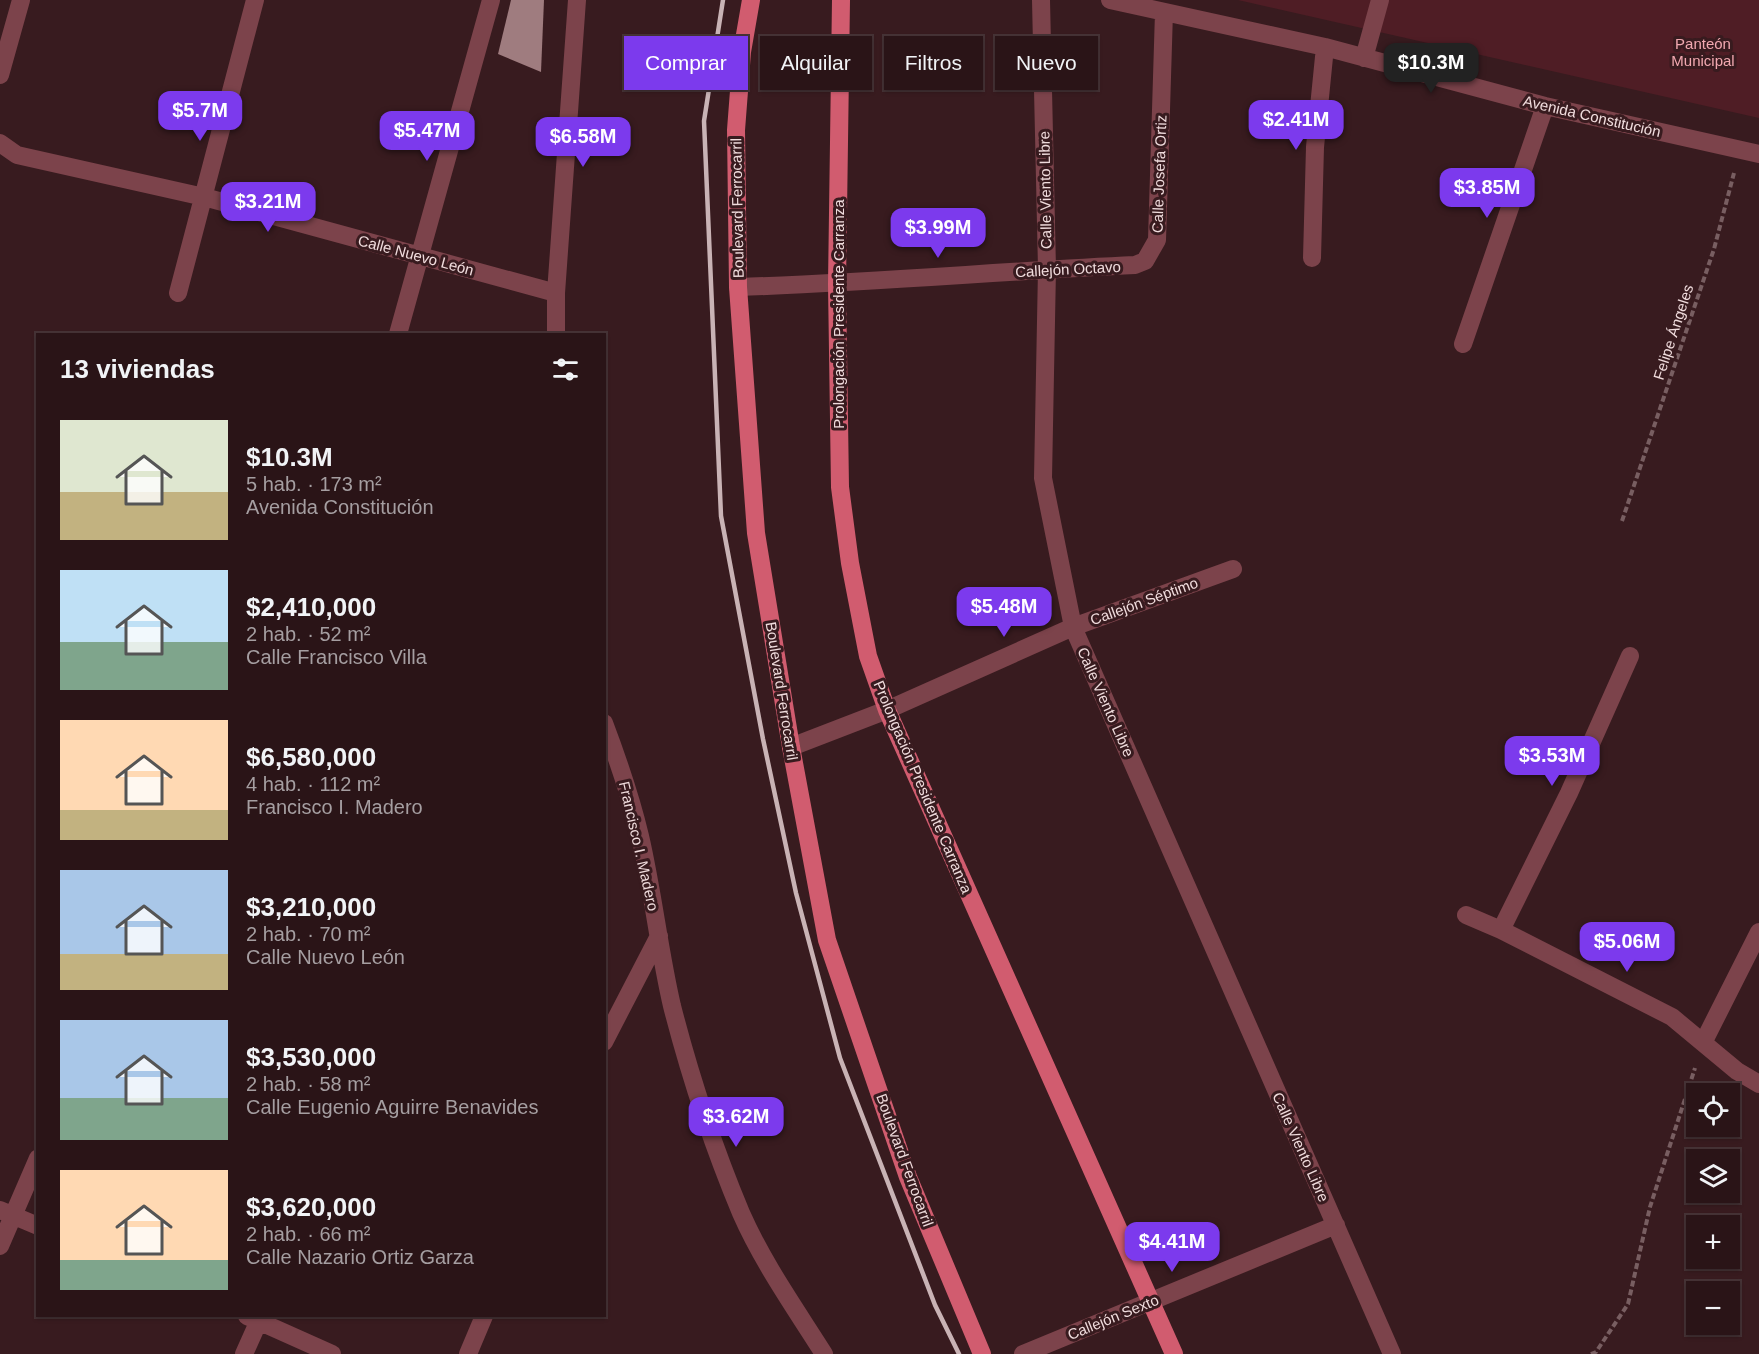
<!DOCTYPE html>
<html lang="es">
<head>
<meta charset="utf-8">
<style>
	body { margin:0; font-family:Arial,sans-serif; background:#362124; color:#f1f3f6; height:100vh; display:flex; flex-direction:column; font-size:22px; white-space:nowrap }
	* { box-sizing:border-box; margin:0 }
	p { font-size:20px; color:#a59ea1 }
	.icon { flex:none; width:33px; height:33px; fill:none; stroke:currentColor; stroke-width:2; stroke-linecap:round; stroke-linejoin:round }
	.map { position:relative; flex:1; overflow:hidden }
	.side { position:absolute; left:36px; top:333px; width:570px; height:984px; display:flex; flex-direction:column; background:#2a1417; border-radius:0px; box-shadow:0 2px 4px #0004,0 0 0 2px #463336 }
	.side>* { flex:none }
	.top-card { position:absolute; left:624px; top:36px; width:570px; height:54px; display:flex; gap:12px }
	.buttons { position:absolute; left:1686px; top:1083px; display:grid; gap:12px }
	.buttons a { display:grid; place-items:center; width:54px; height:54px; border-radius:0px; background:#2a1417; box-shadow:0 2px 4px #0004,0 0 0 2px #463336; font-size:30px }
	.price { position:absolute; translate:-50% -51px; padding:0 14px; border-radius:12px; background:#7c3aed; color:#fff; font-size:20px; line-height:39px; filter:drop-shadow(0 2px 3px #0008) }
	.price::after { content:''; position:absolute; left:50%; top:36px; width:18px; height:14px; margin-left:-9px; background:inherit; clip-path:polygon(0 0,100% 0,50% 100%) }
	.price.active { background:#222; color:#fff }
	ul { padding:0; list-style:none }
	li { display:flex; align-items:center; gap:18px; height:150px; padding:0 24px }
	li span { display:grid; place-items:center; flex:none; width:168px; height:120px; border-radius:0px; color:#555 }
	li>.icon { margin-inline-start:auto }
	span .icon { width:72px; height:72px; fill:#fffc; stroke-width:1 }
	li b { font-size:26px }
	h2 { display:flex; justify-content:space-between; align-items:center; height:72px; padding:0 24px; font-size:26px }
	.pill { padding:0 21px; border-radius:0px; background:#2a1417; box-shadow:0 2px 4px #0004,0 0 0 2px #463336; font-size:21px; line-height:54px }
	.pill.active { background:#7c3aed; color:#fff }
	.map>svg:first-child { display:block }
	.green { fill:#4f1d25 }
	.building { fill:#9f7c7f }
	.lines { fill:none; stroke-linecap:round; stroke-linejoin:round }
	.path { stroke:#785e61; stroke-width:4; stroke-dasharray:6 3; stroke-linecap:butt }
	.minor { stroke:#7c434b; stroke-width:18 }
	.major { stroke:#d15c6f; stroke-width:18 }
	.rail { stroke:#c9b3b5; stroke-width:4.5 }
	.labels { text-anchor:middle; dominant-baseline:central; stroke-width:6; stroke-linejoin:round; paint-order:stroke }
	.park-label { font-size:15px; fill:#f1a8b0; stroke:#381b1f }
	.street-label { font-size:15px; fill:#f0dcdd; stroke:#381b1f }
</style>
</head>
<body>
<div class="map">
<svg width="1759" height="1354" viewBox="0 0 1759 1354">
	<rect width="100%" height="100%" fill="#381b1f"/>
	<!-- green -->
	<path class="green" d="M1238,0h521v118z"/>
	<!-- building -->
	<path class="building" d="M511,0h33l-3,72 -43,-18z"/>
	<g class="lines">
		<!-- path -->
		<path class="path" d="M1622,521l92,-272 20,-76
			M1591,1354l5,-2 32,-48 22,-97 45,-139"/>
		<!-- minor -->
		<path class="minor" d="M1041,0l6,269 -4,209 30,149 319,727
			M1110,0l215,47 220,59 214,48
			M1364,58l16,-58
			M0,75l21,-75
			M0,143l17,12 187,42 352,96
			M1312,258l3,-111 10,-100
			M738,287c133,-4 265,-16 397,-22l10,-4 12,-21 7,-228
			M178,293l77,-293
			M398,334l93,-334
			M556,334v-41l21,-293
			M1463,344l82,-238
			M604,723c14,37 27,75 36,113 13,56 19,114 32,170 18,70 41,140 69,207 22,50 54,95 83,141
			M791,747l96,-37 186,-83 160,-58
			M1466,915l35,15 171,87 65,54 22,13
			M1501,930l68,-137 61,-137
			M604,1042l55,-106
			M1703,1043l56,-111
			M0,1210l38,16
			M0,1246l38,-88
			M247,1316l85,38
			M244,1354l17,-38
			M468,1354l16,-38
			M1023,1354l313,-129"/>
		<!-- major -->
		<path class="major" d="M751,0l-9,52 -6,78 2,157 18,246 35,214 36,193 81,237 74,177
			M841,0l-4,284 3,203 10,76 18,93 19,54 287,644"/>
		<!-- rail -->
		<path class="rail" d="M723,0l-19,121 17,395 42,223 33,154 44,165 95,247 24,49"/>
	</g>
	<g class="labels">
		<!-- park labels -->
		<g class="park-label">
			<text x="1703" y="43">Panteón<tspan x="1703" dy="17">Municipal</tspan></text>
		</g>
		<!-- street labels -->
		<g class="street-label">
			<text transform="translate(1592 116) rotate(13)">Avenida Constitución</text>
			<text transform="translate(1159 174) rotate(-88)">Calle Josefa Ortiz</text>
			<text transform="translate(1045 190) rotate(-91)">Calle Viento Libre</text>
			<text transform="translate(737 208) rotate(-91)">Boulevard Ferrocarril</text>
			<text transform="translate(416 255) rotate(15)">Calle Nuevo León</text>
			<text transform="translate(1068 269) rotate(-3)">Callejón Octavo</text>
			<text transform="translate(838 314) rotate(-90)">Prolongación Presidente Carranza</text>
			<text transform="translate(1673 332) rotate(-72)">Felipe Ángeles</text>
			<text transform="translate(1144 601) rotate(-20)">Callejón Séptimo</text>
			<text transform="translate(782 691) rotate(81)">Boulevard Ferrocarril</text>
			<text transform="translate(1106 702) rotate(66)">Calle Viento Libre</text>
			<text transform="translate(923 787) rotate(67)">Prolongación Presidente Carranza</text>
			<text transform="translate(639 846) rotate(77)">Francisco I. Madero</text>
			<text transform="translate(1301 1147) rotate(66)">Calle Viento Libre</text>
			<text transform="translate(905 1160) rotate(70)">Boulevard Ferrocarril</text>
			<text transform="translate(1113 1317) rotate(-22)">Callejón Sexto</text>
		</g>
	</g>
</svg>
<div class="buttons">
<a><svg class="icon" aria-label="locate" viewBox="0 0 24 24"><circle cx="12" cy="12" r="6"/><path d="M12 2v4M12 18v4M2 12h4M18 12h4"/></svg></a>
<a><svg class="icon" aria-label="layers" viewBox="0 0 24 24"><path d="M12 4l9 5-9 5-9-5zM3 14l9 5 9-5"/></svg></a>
<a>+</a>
<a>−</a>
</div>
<b class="price active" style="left:1431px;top:94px">$10.3M</b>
<b class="price" style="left:200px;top:142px">$5.7M</b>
<b class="price" style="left:1296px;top:151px">$2.41M</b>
<b class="price" style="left:427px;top:162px">$5.47M</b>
<b class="price" style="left:583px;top:168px">$6.58M</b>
<b class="price" style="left:1487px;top:219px">$3.85M</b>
<b class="price" style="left:268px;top:233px">$3.21M</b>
<b class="price" style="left:938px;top:259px">$3.99M</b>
<b class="price" style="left:1004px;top:638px">$5.48M</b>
<b class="price" style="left:1552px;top:787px">$3.53M</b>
<b class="price" style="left:1627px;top:973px">$5.06M</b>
<b class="price" style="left:736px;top:1148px">$3.62M</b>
<b class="price" style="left:1172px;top:1273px">$4.41M</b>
<div class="top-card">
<a class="pill active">Comprar</a>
<a class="pill">Alquilar</a>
<a class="pill">Filtros</a>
<a class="pill">Nuevo</a>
</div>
<section class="side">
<h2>13 viviendas<svg class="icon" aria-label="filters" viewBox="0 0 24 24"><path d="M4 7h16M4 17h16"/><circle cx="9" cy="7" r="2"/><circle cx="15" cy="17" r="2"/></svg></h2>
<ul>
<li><span style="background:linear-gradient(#dfe7d0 60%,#c2b280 0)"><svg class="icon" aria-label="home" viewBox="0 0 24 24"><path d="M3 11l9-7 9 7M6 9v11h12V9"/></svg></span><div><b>$10.3M</b><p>5 hab. · 173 m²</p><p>Avenida Constitución</p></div></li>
<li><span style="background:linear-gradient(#bfe0f5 60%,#7fa58c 0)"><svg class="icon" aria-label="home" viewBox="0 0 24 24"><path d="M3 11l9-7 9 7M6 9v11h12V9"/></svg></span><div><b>$2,410,000</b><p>2 hab. · 52 m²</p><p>Calle Francisco Villa</p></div></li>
<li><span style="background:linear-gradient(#ffd9b3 75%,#c2b280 0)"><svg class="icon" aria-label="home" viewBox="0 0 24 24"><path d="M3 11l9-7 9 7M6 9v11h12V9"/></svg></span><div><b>$6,580,000</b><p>4 hab. · 112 m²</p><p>Francisco I. Madero</p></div></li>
<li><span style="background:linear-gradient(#a9c7e8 70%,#c2b280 0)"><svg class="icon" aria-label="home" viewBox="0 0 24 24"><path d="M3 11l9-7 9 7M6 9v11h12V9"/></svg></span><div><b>$3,210,000</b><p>2 hab. · 70 m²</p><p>Calle Nuevo León</p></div></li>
<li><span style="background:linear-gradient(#a9c7e8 65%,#7fa58c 0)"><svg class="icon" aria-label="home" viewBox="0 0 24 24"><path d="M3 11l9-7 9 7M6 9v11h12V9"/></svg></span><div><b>$3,530,000</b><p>2 hab. · 58 m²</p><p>Calle Eugenio Aguirre Benavides</p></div></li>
<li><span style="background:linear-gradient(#ffd9b3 75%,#7fa58c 0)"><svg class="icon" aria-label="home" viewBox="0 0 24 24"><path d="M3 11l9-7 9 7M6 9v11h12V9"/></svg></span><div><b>$3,620,000</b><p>2 hab. · 66 m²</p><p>Calle Nazario Ortiz Garza</p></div></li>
</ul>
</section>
</div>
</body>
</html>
